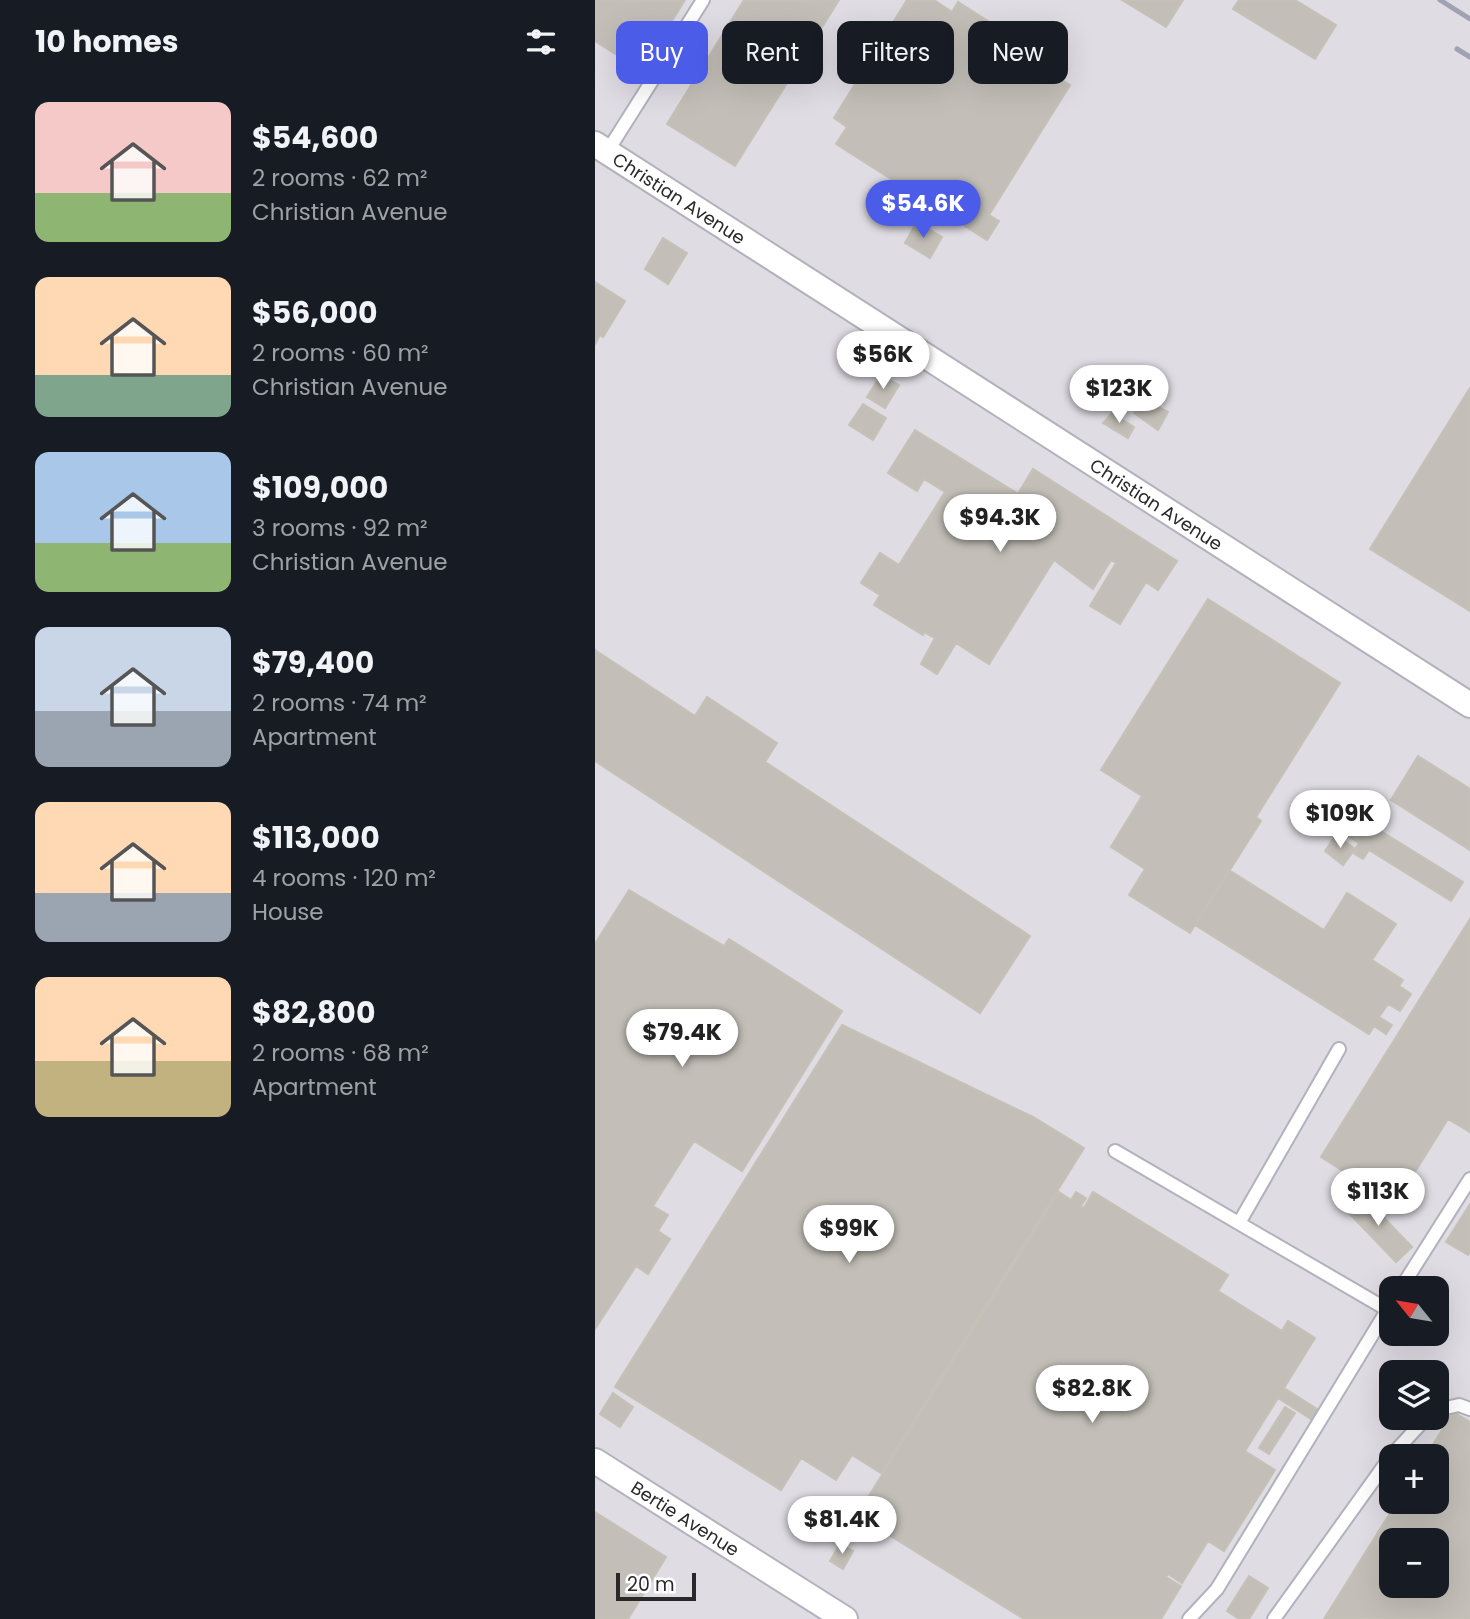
<!DOCTYPE html>
<html lang="en">
<head>
<meta charset="utf-8">
<style>
	body { margin:0; font-family:Poppins,sans-serif; background:#20242c; color:#f1f3f6; height:100vh; display:flex; flex-direction:column; font-size:26px; white-space:nowrap }
	* { box-sizing:border-box; margin:0 }
	p { font-size:23px; color:#9ea1a6 }
	.icon { flex:none; width:38px; height:38px; fill:none; stroke:currentColor; stroke-width:2; stroke-linecap:round; stroke-linejoin:round }
	.map { position:relative; flex:1; overflow:hidden }
	.drawer { display:flex; flex-direction:column; background:#171b24; width:595px }
	.drawer>* { flex:none }
	.banner { position:absolute; left:21px; top:21px; width:665px; height:63px; display:flex; gap:14px }
	.needle { width:46px; rotate:300deg }
	.buttons { position:absolute; left:784px; top:1276px; display:grid; gap:14px }
	.buttons a { display:grid; place-items:center; width:70px; height:70px; border-radius:14px; background:#171b24; box-shadow:0 7px 28px #0002; font-size:35px }
	.scale { position:absolute; left:21px; bottom:18px; width:80px; box-sizing:border-box; padding-left:7px; border:4px solid #292929; border-top:0; font-size:19px; line-height:24px; white-space:nowrap; color:#292929; -webkit-text-stroke:5px #fff; paint-order:stroke }
	.price { position:absolute; translate:-50% -60px; padding:0 16px; border-radius:24px; background:#fff; color:#222; font-size:23px; line-height:46px; filter:drop-shadow(0 2px 4px #0008) }
	.price::after { content:''; position:absolute; left:50%; top:42px; width:21px; height:16px; margin-left:-10px; background:inherit; clip-path:polygon(0 0,100% 0,50% 100%) }
	.price.current { background:#4b5ce8; color:#fff }
	ul { padding:0; list-style:none }
	li { display:flex; align-items:center; gap:21px; height:175px; padding:0 35px }
	li span { display:grid; place-items:center; flex:none; width:196px; height:140px; border-radius:14px; color:#555 }
	li>.icon { margin-inline-start:auto }
	span .icon { width:84px; height:84px; fill:#fffc; stroke-width:1 }
	li b { font-size:30px }
	h2 { display:flex; justify-content:space-between; align-items:center; height:84px; padding:0 35px; font-size:30px }
	.tag { padding:0 24px; border-radius:14px; background:#171b24; box-shadow:0 7px 28px #0002; font-size:24px; line-height:63px }
	.tag.current { background:#4b5ce8; color:#fff }
	main { display:flex; flex:1; min-height:0 }
	.map>svg:first-child { display:block }
	.industrial { fill:#dfdce3; fill-rule:evenodd }
	.building { fill:#c3bfb8; stroke:#c5c1b6; stroke-width:2; fill-rule:evenodd }
	.lines { fill:none; stroke-linecap:round; stroke-linejoin:round }
	.lane-casing { stroke:#b0b2bc; stroke-width:16 }
	.street-casing { stroke:#b0b2bc; stroke-width:28 }
	.lane { stroke:#fff; stroke-width:12 }
	.street { stroke:#fff; stroke-width:24 }
	.rail { stroke:#a0a1b2; stroke-width:5 }
	.labels { text-anchor:middle; dominant-baseline:central; stroke-width:5; stroke-linejoin:round; paint-order:stroke }
	.street-label { font-size:18px; fill:#292929; stroke:#fff }
</style>
</head>
<body>
<main>
<section class="drawer">
<h2>10 homes<svg class="icon" aria-label="filters" viewBox="0 0 24 24"><path d="M4 7h16M4 17h16"/><circle cx="9" cy="7" r="2"/><circle cx="15" cy="17" r="2"/></svg></h2>
<ul>
<li><span style="background:linear-gradient(#f6c9c9 65%,#8fb573 0)"><svg class="icon" aria-label="home" viewBox="0 0 24 24"><path d="M3 11l9-7 9 7M6 9v11h12V9"/></svg></span><div><b>$54,600</b><p>2 rooms · 62 m²</p><p>Christian Avenue</p></div></li>
<li><span style="background:linear-gradient(#ffd9b3 70%,#7fa58c 0)"><svg class="icon" aria-label="home" viewBox="0 0 24 24"><path d="M3 11l9-7 9 7M6 9v11h12V9"/></svg></span><div><b>$56,000</b><p>2 rooms · 60 m²</p><p>Christian Avenue</p></div></li>
<li><span style="background:linear-gradient(#a9c7e8 65%,#8fb573 0)"><svg class="icon" aria-label="home" viewBox="0 0 24 24"><path d="M3 11l9-7 9 7M6 9v11h12V9"/></svg></span><div><b>$109,000</b><p>3 rooms · 92 m²</p><p>Christian Avenue</p></div></li>
<li><span style="background:linear-gradient(#c9d6e8 60%,#9aa5b1 0)"><svg class="icon" aria-label="home" viewBox="0 0 24 24"><path d="M3 11l9-7 9 7M6 9v11h12V9"/></svg></span><div><b>$79,400</b><p>2 rooms · 74 m²</p><p>Apartment</p></div></li>
<li><span style="background:linear-gradient(#ffd9b3 65%,#9aa5b1 0)"><svg class="icon" aria-label="home" viewBox="0 0 24 24"><path d="M3 11l9-7 9 7M6 9v11h12V9"/></svg></span><div><b>$113,000</b><p>4 rooms · 120 m²</p><p>House</p></div></li>
<li><span style="background:linear-gradient(#ffd9b3 60%,#c2b280 0)"><svg class="icon" aria-label="home" viewBox="0 0 24 24"><path d="M3 11l9-7 9 7M6 9v11h12V9"/></svg></span><div><b>$82,800</b><p>2 rooms · 68 m²</p><p>Apartment</p></div></li>
</ul>
</section>
<div class="map">
<svg width="875" height="1619" viewBox="0 0 875 1619">
	<rect width="100%" height="100%" fill="#eae5dd"/>
	<!-- industrial -->
	<path class="industrial" d="M0,0h875v1619h-875zM796,1288h46v46h-46zM796,1372h46v46h-46zM796,1456h46v46h-46zM796,1540h46v46h-46z"/>
	<!-- building -->
	<path class="building" d="M0,0h90l-44,70 -46,-29z
		M149,0h95l-104,166 -68,-42z
		M312,0h27l18,12 6,-10 33,21 -6,9 44,27 6,-8 19,13 -5,8 21,13 -81,130 10,6 -12,19 -151,-96 11,-17 -13,-9z
		M527,0h61l-17,27z
		M644,0h56l41,25 -21,34 -82,-50z
		M322,222l25,15 -12,21 -25,-15z
		M68,238l24,15 -19,31 -23,-15z
		M0,282l30,19 -22,36 -3,-2 -5,9z
		M286,375l18,10 -14,23 -18,-11z
		M875,388v223l-100,-62z
		M547,399l26,13 -10,18 -24,-17z
		M268,404l23,14 -13,22 -24,-15z
		M517,413l22,14 -6,11 -25,-15z
		M320,430l103,64 15,-25 144,92 -19,29 -12,-8 -26,42 -30,-18 26,-43 -5,-3 -18,29 -39,-29 -65,104 -33,-21 -19,31 -16,-10 14,-26 -11,-6 -1,3 -49,-30 6,-10 -19,-12 19,-30 19,12 46,-73 -21,-13 -7,12 -29,-18z
		M613,599l132,84 -84,134 5,4 -71,112 -61,-38 16,-26 -34,-22 31,-51 -41,-26z
		M0,650l100,66 12,-19 70,46 -12,19 265,174 -50,77 -385,-252z
		M823,756l52,33v61l-79,-50z
		M759,807l20,12 -3,6 92,57 -12,19 -82,-51 -6,9 -10,-6 6,-10 -20,-12z
		M741,835l19,14 -12,16 -18,-14z
		M634,870l95,60 23,-37 49,31 -24,36 31,20 -4,6 12,8 -11,17 -12,-7 -9,13 13,8 -6,9 -12,-8 -5,8 -174,-109z
		M34,890l95,56 5,-7 113,72 -100,160 -48,-30 -41,65 15,9 -10,16 12,8 -22,35 -12,-8 -41,63v-385z
		M875,919v213l-22,-13 -53,85 -74,-47z
		M247,1025l191,92 51,31 -203,325 -29,-18 -16,25 -35,-22 -20,32 -166,-103z
		M464,1192l12,8 5,-8 10,6 -5,8 3,2 9,-16 135,83 -10,16 64,40 6,-10 27,17 -31,50 33,21 -6,10 -33,-21 -33,53 30,19 -51,81 -16,-10 -26,42 -14,-9 -2,3 15,9 -20,33h-137l-167,-104z
		M766,1194l51,53 -16,15 -51,-53z
		M875,1204v48l-2,3 -22,-13z
		M18,1393l20,14 -13,20 -20,-13z
		M690,1407l10,6 -26,41 -10,-6z
		M858,1412l17,10v197h-146l73,-117h40v-46h-11zM796,1540h46v46h-46z
		M0,1512l71,45 -38,62h-33z
		M245,1544l13,7 -10,18 -13,-8z
		M654,1576l19,12 -19,31h-10l-12,-8z"/>
	<g class="lines">
		<!-- lane casing -->
		<g class="lane-casing">
			<path id="lane" d="M12,152l96,-152
				M520,1151l273,159
				M644,1223l100,-174
				M806,1288l69,-109
				M842,1410l22,-5 11,4
				M796,1456l35,-38
				M594,1619l28,-30 174,-285
				M679,1619l117,-163"/>
		</g>
		<!-- street casing -->
		<g class="street-casing">
			<g id="street">
				<path id="s1" d="M0,144l875,561"/>
				<path id="s2" d="M0,1461l250,158"/>
			</g>
		</g>
		<!-- lane -->
		<use href="#lane" class="lane"/>
		<!-- street -->
		<use href="#street" class="street"/>
		<!-- rail -->
		<path class="rail" d="M845,0l30,19
			M862,49l13,8"/>
	</g>
	<g class="labels">
		<!-- street labels -->
		<g class="street-label">
			<text stroke="none"><textPath href="#s1" startOffset="100">Christian Avenue</textPath></text>
			<text stroke="none"><textPath href="#s1" startOffset="667">Christian Avenue</textPath></text>
			<text stroke="none"><textPath href="#s2" startOffset="107">Bertie Avenue</textPath></text>
		</g>
	</g>
</svg>
<div class="buttons">
<a><svg class="needle" viewBox="-14 -14 28 28"><path d="M0-13l5 13h-10z" fill="#e53935"/><path d="M0 13l5-13h-10z" fill="#9ea1a6"/></svg></a>
<a><svg class="icon" aria-label="layers" viewBox="0 0 24 24"><path d="M12 4l9 5-9 5-9-5zM3 14l9 5 9-5"/></svg></a>
<a>+</a>
<a>−</a>
</div>
<div class="scale">20 m</div>
<b class="price current" style="left:328px;top:240px">$54.6K</b>
<b class="price" style="left:288px;top:391px">$56K</b>
<b class="price" style="left:524px;top:425px">$123K</b>
<b class="price" style="left:405px;top:554px">$94.3K</b>
<b class="price" style="left:745px;top:850px">$109K</b>
<b class="price" style="left:87px;top:1069px">$79.4K</b>
<b class="price" style="left:783px;top:1228px">$113K</b>
<b class="price" style="left:254px;top:1265px">$99K</b>
<b class="price" style="left:497px;top:1425px">$82.8K</b>
<b class="price" style="left:247px;top:1556px">$81.4K</b>
<div class="banner">
<a class="tag current">Buy</a>
<a class="tag">Rent</a>
<a class="tag">Filters</a>
<a class="tag">New</a>
</div>
</div>
</main>
</body>
</html>
